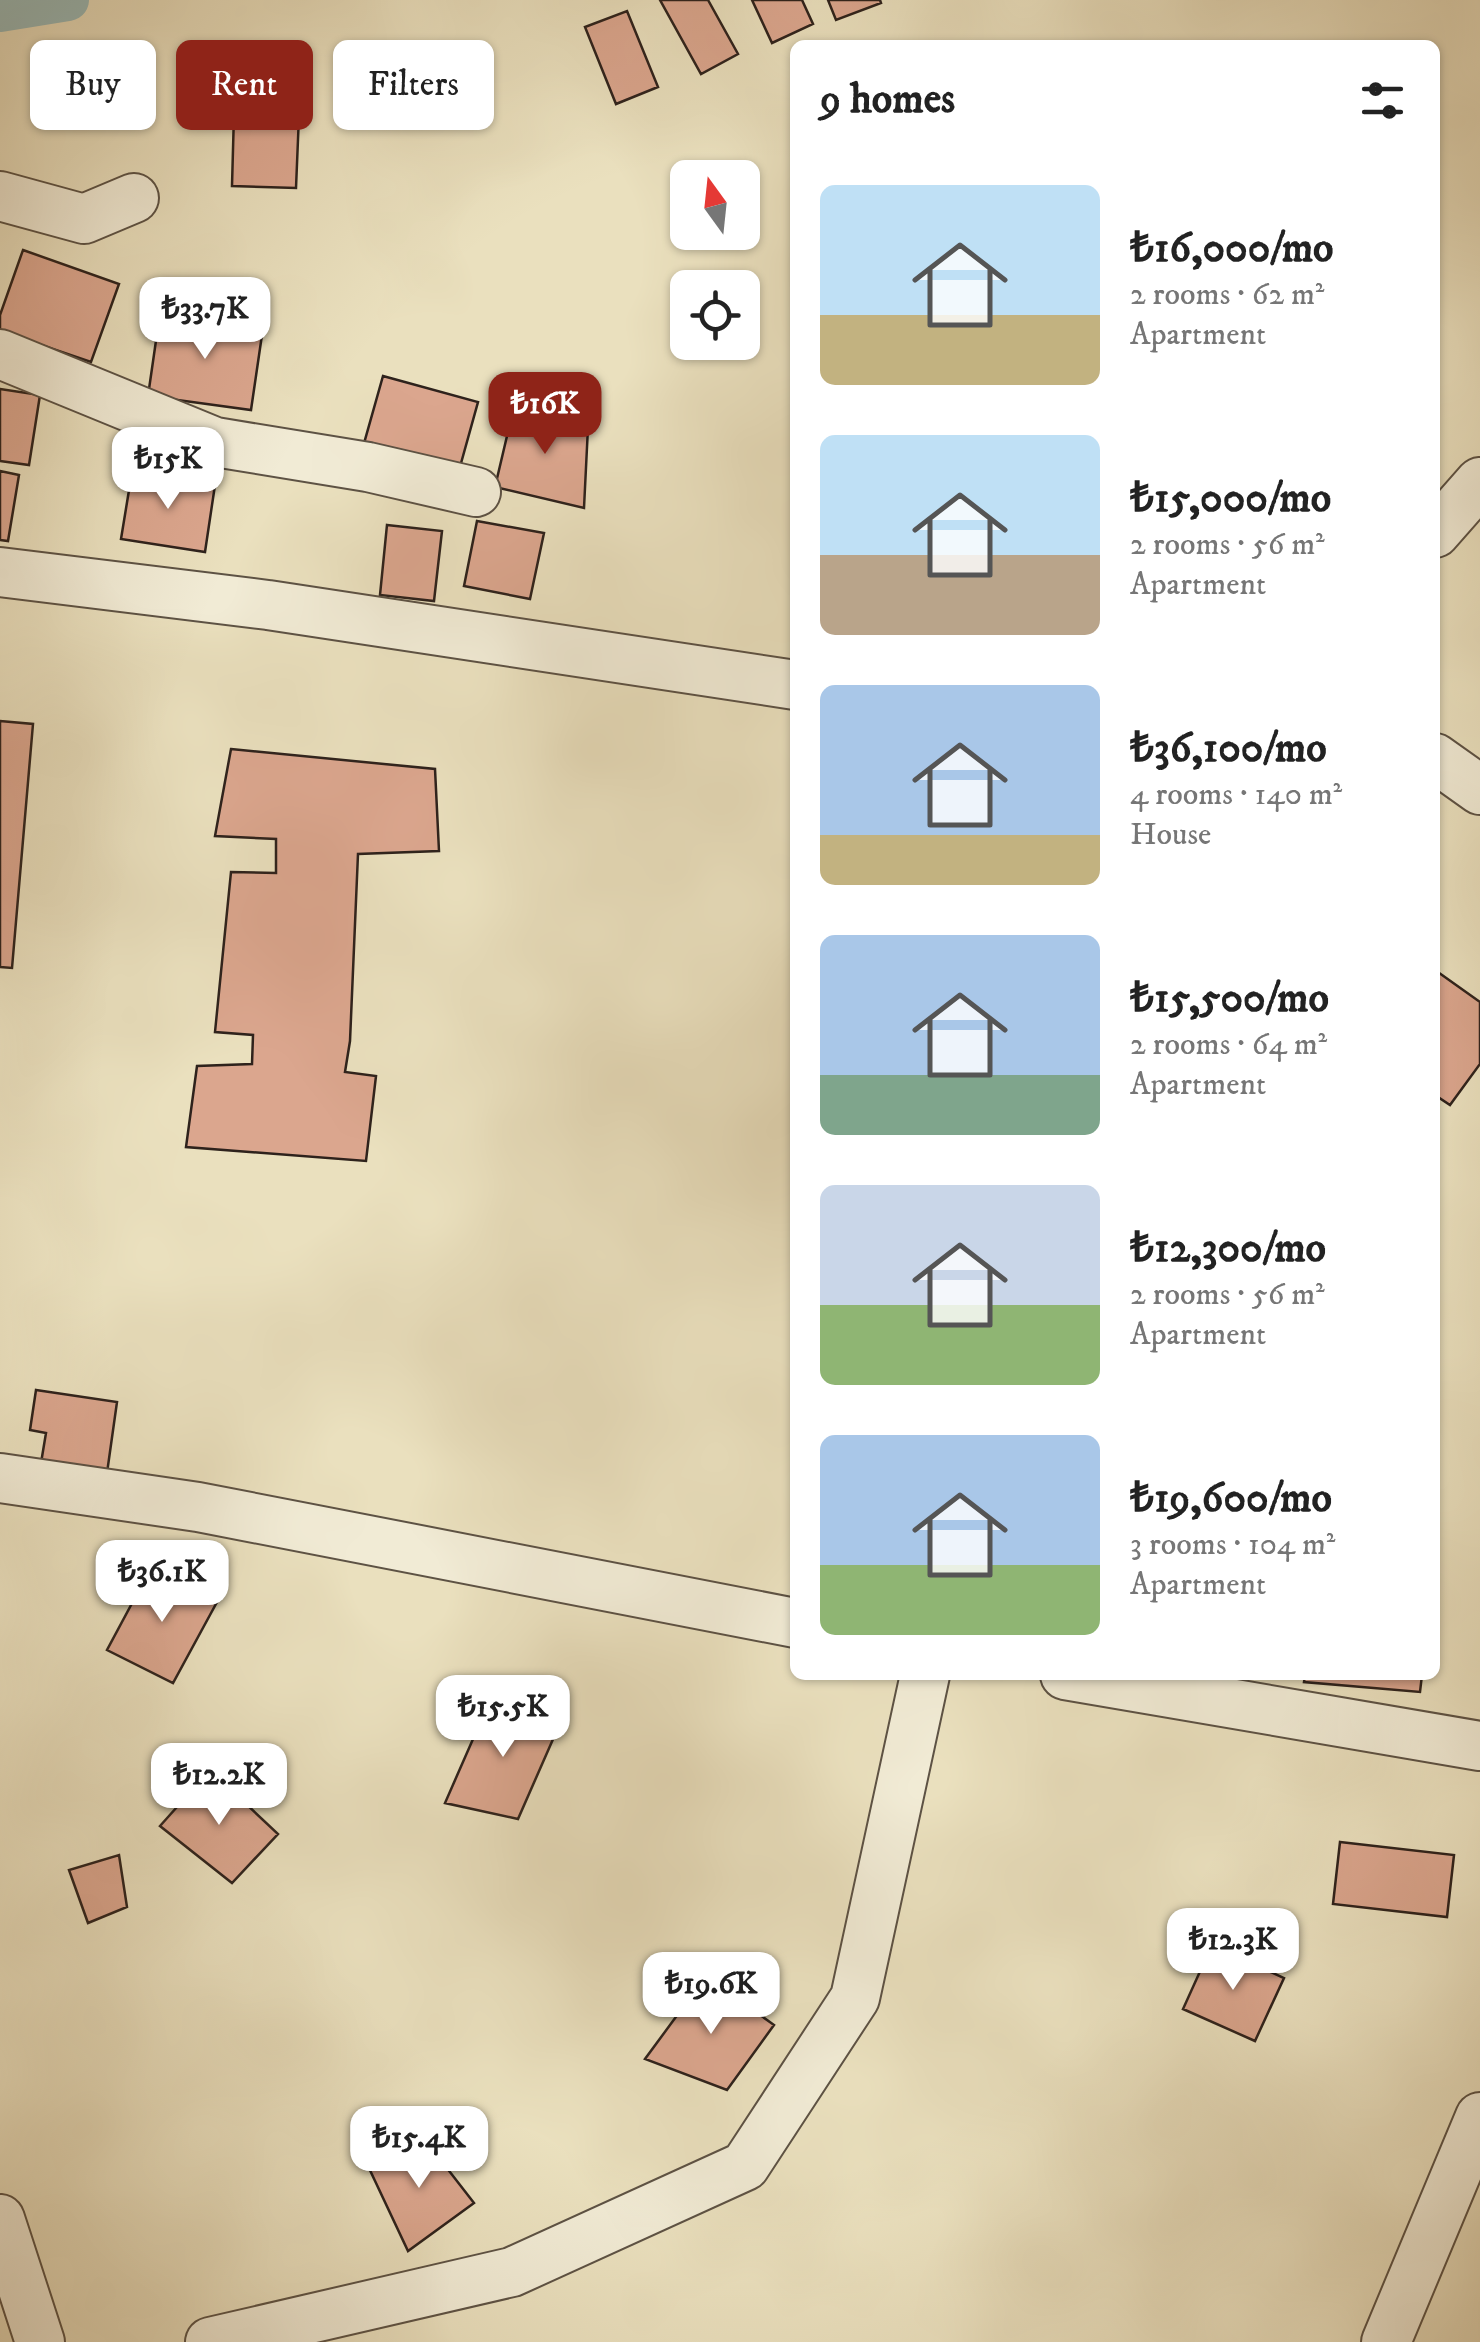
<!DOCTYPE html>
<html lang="en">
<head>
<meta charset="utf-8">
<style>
	body { margin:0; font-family:"IM FELL DW Pica",serif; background:#f2f2f2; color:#222; height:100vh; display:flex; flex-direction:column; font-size:38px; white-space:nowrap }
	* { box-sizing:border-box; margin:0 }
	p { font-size:32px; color:#767676 }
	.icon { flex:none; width:55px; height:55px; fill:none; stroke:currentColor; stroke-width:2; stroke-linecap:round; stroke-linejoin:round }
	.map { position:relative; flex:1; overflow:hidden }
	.details { position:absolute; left:790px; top:40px; width:650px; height:1640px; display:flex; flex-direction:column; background:#fff; border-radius:15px; box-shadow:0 2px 8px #0004 }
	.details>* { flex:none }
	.banner { position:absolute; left:30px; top:40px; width:610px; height:90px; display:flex; gap:20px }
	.needle { width:65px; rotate:345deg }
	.tools { position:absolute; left:670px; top:160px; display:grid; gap:20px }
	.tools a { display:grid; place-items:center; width:90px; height:90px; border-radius:15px; background:#fff; box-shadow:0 2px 8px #0004; font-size:50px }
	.price { position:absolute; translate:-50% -85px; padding:0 22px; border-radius:20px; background:#fff; color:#222; font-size:32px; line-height:65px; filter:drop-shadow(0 2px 5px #0008) }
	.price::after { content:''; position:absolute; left:50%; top:60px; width:30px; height:22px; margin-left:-15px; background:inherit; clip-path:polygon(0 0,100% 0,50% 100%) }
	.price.active { background:#8f2418; color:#fff }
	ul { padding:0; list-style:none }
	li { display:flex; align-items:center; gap:30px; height:250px; padding:0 30px }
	li span { display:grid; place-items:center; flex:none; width:280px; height:200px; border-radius:15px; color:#555 }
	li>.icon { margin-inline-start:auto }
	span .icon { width:120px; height:120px; fill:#fffc; stroke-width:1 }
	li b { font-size:42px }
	h2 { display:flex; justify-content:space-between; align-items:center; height:120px; padding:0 30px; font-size:42px }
	.pill { padding:0 35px; border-radius:15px; background:#fff; box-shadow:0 2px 8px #0004; font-size:35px; line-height:90px }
	.pill.active { background:#8f2418; color:#fff }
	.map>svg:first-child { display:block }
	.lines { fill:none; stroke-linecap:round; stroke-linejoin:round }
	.canal { stroke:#9abbb9; stroke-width:42 }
	.building { fill:#dba68e; stroke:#2e221c; stroke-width:2.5 }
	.street-casing { stroke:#5d5244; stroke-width:52 }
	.street { stroke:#f1ebd5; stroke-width:48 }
</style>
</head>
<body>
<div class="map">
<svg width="1480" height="2342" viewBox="0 0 1480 2342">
	<rect width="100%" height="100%" fill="#eae0be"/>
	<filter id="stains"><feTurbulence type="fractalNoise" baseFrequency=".002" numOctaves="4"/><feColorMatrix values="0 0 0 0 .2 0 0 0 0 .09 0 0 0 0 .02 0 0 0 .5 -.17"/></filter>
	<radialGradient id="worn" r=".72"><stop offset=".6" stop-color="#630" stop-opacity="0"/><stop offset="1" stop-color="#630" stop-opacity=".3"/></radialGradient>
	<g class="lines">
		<!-- canal -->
		<path class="canal" d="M0,11l68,-11"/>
	</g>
	<!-- building -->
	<path class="building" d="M660,0h48l30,54 -37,20z
		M752,0h50l11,24 -41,19z
		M828,0h52l1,3 -45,17z
		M627,11l31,76 -42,17 -31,-77z
		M234,113l65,2 -3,73 -64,-2z
		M23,250l96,34 -28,78 -91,-31v-16z
		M160,313l103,15 -12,82 -103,-14z
		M383,376l95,26 -20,72 -95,-27z
		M0,389l40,6 -11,70 -29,-4z
		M515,402l73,25 -4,81 -89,-21z
		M0,471l19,4 -11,66 -8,-1z
		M132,472l83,13 -10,67 -84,-13z
		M477,521l67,12 -14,66 -66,-13z
		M387,525l55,6 -8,70 -54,-6z
		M0,721l33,3 -21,244 -12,-1z
		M231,749l204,20 4,82 -81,3 -8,187 -5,31 31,4 -10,85 -180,-14 11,-81 55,-2 1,-29 -38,-3 16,-160 45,1v-34l-61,-3z
		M1435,970l45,32v62l-30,41 -15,-10z
		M36,1390l81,12 -10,71 -66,-10 5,-30 -16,-3z
		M152,1566l65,36 -44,81 -66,-33z
		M1305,1675h117l-2,17 -116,-10z
		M491,1698l70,23 -43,98 -73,-16z
		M210,1770l68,64 -46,49 -72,-57z
		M1340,1842l114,13 -7,62 -114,-13z
		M119,1855l8,52 -39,16 -19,-53z
		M1212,1945l72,33 -29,63 -72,-32z
		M706,1976l68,49 -47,65 -82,-31z
		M422,2136l52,67 -66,48 -40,-85z"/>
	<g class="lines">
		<!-- street casing -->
		<g class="street-casing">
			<path id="street" d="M0,196l84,23 50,-21
				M0,354l215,88 153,25 108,25
				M1435,533l45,-51
				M0,572l268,33 527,80
				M1435,758l45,32
				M0,1478l198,29 597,116
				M1065,1675l415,71
				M0,2219l40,123
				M210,2342l302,-70 233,-106 110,-168 70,-323
				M1386,2342l94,-225"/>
		</g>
		<!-- street -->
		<use href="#street" class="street"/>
	</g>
	<rect width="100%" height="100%" filter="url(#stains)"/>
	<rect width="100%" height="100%" fill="url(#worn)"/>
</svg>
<div class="tools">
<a><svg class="needle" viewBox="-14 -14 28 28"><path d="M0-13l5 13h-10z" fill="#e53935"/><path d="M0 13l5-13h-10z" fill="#767676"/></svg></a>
<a><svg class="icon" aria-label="locate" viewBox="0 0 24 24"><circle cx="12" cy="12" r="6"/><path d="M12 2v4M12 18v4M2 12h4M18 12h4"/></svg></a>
</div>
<b class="price" style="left:205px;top:362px">₺33.7K</b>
<b class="price active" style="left:545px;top:457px">₺16K</b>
<b class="price" style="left:168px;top:512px">₺15K</b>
<b class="price" style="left:162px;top:1625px">₺36.1K</b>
<b class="price" style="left:503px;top:1760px">₺15.5K</b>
<b class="price" style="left:219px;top:1828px">₺12.2K</b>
<b class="price" style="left:1233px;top:1993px">₺12.3K</b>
<b class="price" style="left:711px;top:2037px">₺19.6K</b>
<b class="price" style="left:419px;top:2191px">₺15.4K</b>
<div class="banner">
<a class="pill">Buy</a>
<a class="pill active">Rent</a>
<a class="pill">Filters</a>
</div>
<section class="details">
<h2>9 homes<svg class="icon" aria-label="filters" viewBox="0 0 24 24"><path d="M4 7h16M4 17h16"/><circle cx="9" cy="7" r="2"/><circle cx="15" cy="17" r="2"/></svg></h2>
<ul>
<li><span style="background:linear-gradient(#bfe0f5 65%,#c2b280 0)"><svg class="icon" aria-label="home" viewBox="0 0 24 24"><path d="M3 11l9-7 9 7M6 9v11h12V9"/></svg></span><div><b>₺16,000/mo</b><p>2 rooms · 62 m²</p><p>Apartment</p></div></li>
<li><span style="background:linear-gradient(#bfe0f5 60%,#b9a48a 0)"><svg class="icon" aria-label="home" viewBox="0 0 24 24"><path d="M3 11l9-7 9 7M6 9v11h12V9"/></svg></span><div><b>₺15,000/mo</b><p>2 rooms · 56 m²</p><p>Apartment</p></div></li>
<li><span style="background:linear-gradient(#a9c7e8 75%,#c2b280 0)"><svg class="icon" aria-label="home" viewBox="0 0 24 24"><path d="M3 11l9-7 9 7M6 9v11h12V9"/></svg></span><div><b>₺36,100/mo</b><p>4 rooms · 140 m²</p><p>House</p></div></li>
<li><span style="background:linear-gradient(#a9c7e8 70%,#7fa58c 0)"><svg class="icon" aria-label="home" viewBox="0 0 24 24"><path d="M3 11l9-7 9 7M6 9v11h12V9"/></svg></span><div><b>₺15,500/mo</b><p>2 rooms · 64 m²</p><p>Apartment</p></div></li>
<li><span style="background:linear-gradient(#c9d6e8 60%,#8fb573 0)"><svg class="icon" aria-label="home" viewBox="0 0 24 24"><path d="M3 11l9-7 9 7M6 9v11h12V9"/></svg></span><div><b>₺12,300/mo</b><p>2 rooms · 56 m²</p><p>Apartment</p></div></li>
<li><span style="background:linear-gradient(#a9c7e8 65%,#8fb573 0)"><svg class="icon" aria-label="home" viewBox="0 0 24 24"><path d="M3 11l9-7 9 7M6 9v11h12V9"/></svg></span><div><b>₺19,600/mo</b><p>3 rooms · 104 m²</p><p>Apartment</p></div></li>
</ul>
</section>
</div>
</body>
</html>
